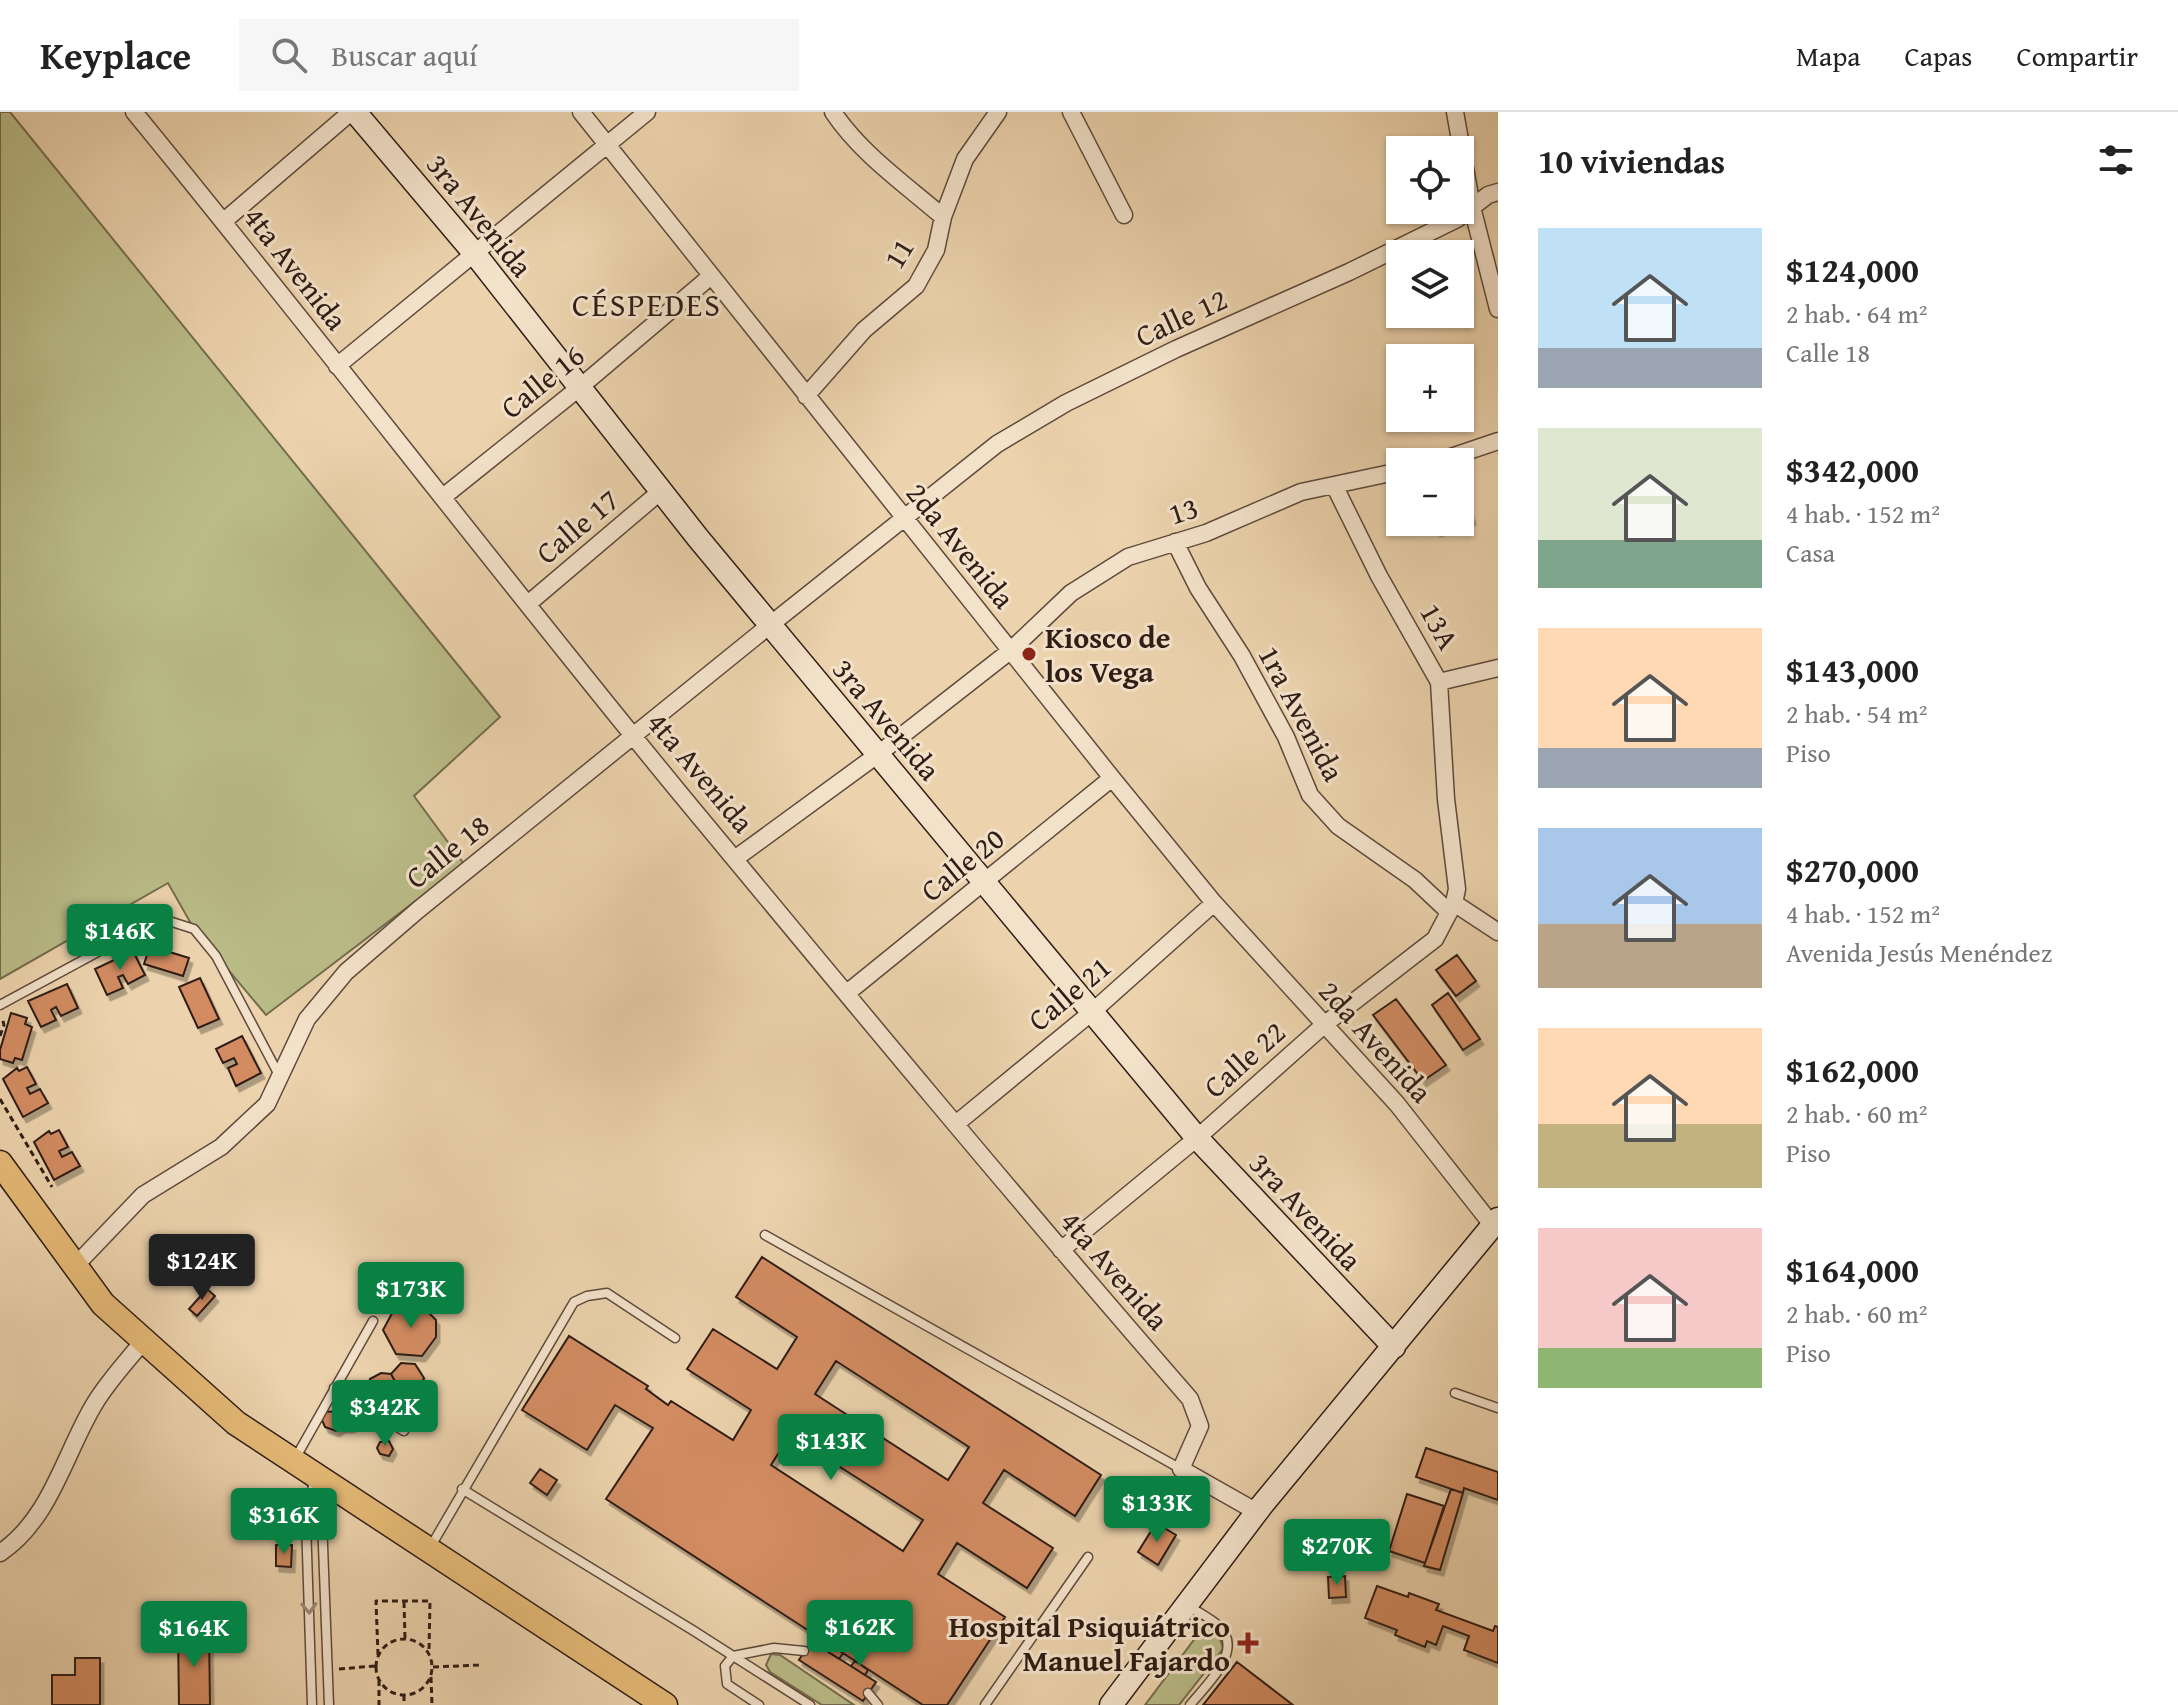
<!DOCTYPE html>
<html lang="es">
<head>
<meta charset="utf-8">
<style>
	body { margin:0; font-family:"Gentium Book Plus",serif; background:#f6f6f6; color:#222; height:100vh; display:flex; flex-direction:column; font-size:30px; white-space:nowrap }
	* { box-sizing:border-box; margin:0 }
	p { font-size:26px; color:#767676 }
	.icon { flex:none; width:44px; height:44px; fill:none; stroke:currentColor; stroke-width:2; stroke-linecap:round; stroke-linejoin:round }
	.map { position:relative; flex:1; overflow:hidden }
	.details { display:flex; flex-direction:column; background:#fff; width:680px }
	.details>* { flex:none }
	.buttons { position:absolute; left:1386px; top:24px; display:grid; gap:16px }
	.buttons a { display:grid; place-items:center; width:88px; height:88px; border-radius:0px; background:#fff; box-shadow:0 2px 6px #0004; font-size:40px }
	.price { position:absolute; translate:-50% -68px; padding:0 18px; border-radius:8px; background:#0b8043; color:#fff; font-size:26px; line-height:52px; filter:drop-shadow(0 2px 4px #0008) }
	.price::after { content:''; position:absolute; left:50%; top:48px; width:24px; height:18px; margin-left:-12px; background:inherit; clip-path:polygon(0 0,100% 0,50% 100%) }
	.price.active { background:#222; color:#fff }
	ul { padding:0; list-style:none }
	li { display:flex; align-items:center; gap:24px; height:200px; padding:0 40px }
	li span { display:grid; place-items:center; flex:none; width:224px; height:160px; border-radius:0px; color:#555 }
	li>.icon { margin-inline-start:auto }
	span .icon { width:96px; height:96px; fill:#fffc; stroke-width:1 }
	li b { font-size:34px }
	h2 { display:flex; justify-content:space-between; align-items:center; height:96px; padding:0 40px; font-size:34px }
	header { display:flex; align-items:center; gap:48px; box-sizing:border-box; height:112px; padding:0 40px; background:#fff; border-bottom:2px solid #e0e0e0 }
	header strong { font-size:38px }
	nav { display:flex; gap:44px; margin-inline-start:auto; font-size:28px }
	.search { width:560px; height:72px; background:#f6f6f6; display:flex; align-items:center; gap:20px; box-sizing:border-box; padding:0 28px; border-radius:0px; color:#767676; font-size:30px }
	main { display:flex; flex:1; min-height:0 }
	.map>svg:first-child { display:block }
	.green { fill:#babc88; stroke:#746c4f; stroke-width:2 }
	.building { fill:#d38c62; stroke:#2f1d16; stroke-width:2; fill-rule:evenodd; filter:url(#shadow) }
	.lines { fill:none; stroke-linecap:round; stroke-linejoin:round }
	.lane-casing { stroke:#5e4a3c; stroke-width:11 }
	.street-casing { stroke:#5e4a3c; stroke-width:19 }
	.secondary-casing { stroke:#2f1d16; stroke-width:25 }
	.primary-casing { stroke:#2f1d16; stroke-width:27 }
	.path { stroke:#2f1d16; stroke-width:3; stroke-dasharray:6 4; stroke-linecap:butt }
	.lane { stroke:#f3e2ca; stroke-width:8 }
	.street { stroke:#f3e2ca; stroke-width:16 }
	.secondary { stroke:#f3e2ca; stroke-width:22 }
	.primary { stroke:#e6ba76; stroke-width:24 }
	.oneway { stroke:#9b8979 }
	.poi-dot { fill:#8f2418; stroke:#f3e2ca; stroke-width:3 }
	.labels { text-anchor:middle; dominant-baseline:central; stroke-width:6; stroke-linejoin:round; paint-order:stroke }
	.street-label { font-size:30px; fill:#2f1d16; stroke:#f3e2ca }
	.poi-label { font-size:30px; font-weight:bold; fill:#2f1d16; stroke:#f3e2ca; text-anchor:start }
	.neighbourhood-label { font-size:32px; letter-spacing:2px; fill:#2f1d16; stroke:#f3e2ca }
</style>
</head>
<body>
<header>
<strong>Keyplace</strong>
<div class="search"><svg class="icon" aria-label="search" viewBox="0 0 24 24"><circle cx="10" cy="10" r="6"/><path d="M15 15l6 6"/></svg>Buscar aquí</div>
<nav><a>Mapa</a><a>Capas</a><a>Compartir</a></nav>
</header>
<main>
<div class="map">
<svg width="1498" height="1593" viewBox="0 0 1498 1593">
	<defs>
		<filter id="shadow"><feDropShadow dx="3.5" dy="5.5" stdDeviation="0" flood-color="#0004"/></filter>
	</defs>
	<rect width="100%" height="100%" fill="#ecd3ad"/>
	<filter id="stains"><feTurbulence type="fractalNoise" baseFrequency=".0025" numOctaves="4"/><feColorMatrix values="0 0 0 0 .2 0 0 0 0 .09 0 0 0 0 .02 0 0 0 .5 -.17"/></filter>
	<radialGradient id="worn" r=".72"><stop offset=".6" stop-color="#630" stop-opacity="0"/><stop offset="1" stop-color="#630" stop-opacity=".3"/></radialGradient>
	<!-- green -->
	<path class="green" d="M0,0h10l490,605 -86,79 50,68 -198,151 -72,-86 -26,-46 -168,96z
		M1205,1513c10,7 16,11 18,24l-44,56h-34z
		M771,1542l9,1 74,50h-32l-52,-33 -4,-7z"/>
	<!-- building -->
	<path class="building" d="M1467,391l5,16 -35,12 -4,-9h27v-17z
		M150,834l39,12 -6,18 -39,-12z
		M133,839l12,24 -17,9 -5,-9 -5,2 5,11 -16,7 -12,-26z
		M1457,843l19,26 -20,15 -20,-26z
		M200,866l19,41 -21,9 -19,-41z
		M67,872l11,24 -17,8 -5,-9 -5,3 5,10 -15,7 -13,-26z
		M1448,881l32,46 -17,11 -31,-45z
		M1396,887l50,66 -23,16 -50,-66z
		M11,901l16,5 -2,6 7,3 -10,33 -7,-2 -2,5 -13,-4v-9z
		M242,924l19,37 -25,13 -8,-18 9,-4 -3,-6 -11,5 -7,-14z
		M27,955l9,17 -9,4 3,6 10,-5 8,14 -25,14 -20,-38 14,-11 2,3z
		M59,1018l9,17 -9,4 3,6 10,-5 8,14 -26,14 -20,-38 15,-11 2,3z
		M762,1145l339,218 -26,41 -71,-46 -21,33 70,45 -26,40 -70,-45 -19,31 67,43 -58,88h-24l-317,-206 47,-71 -38,-23 -28,45 -65,-40 47,-74 79,50 -2,3 22,16 3,-4 62,39 18,-30 -64,-41 26,-40 64,40 20,-32 -61,-40zM836,1249l133,86 -21,33 -133,-86zM790,1323l133,85 -20,31 -132,-86z
		M207,1177l8,7 -18,20 -8,-7z
		M396,1194h26l14,14v17l-14,19 -26,-2 -13,-24z
		M401,1251l14,1 9,14 -6,14 -16,2 -11,-20z
		M381,1261l10,1 11,20 -11,11h-12l-12,-13 3,-13z
		M345,1295l10,5v10l-4,5h-9l-6,4 -11,-4 -3,-7 3,-8 14,-1z
		M389,1329l4,8 -4,7 -9,-2 -3,-6 3,-6z
		M1426,1336l72,24v28l-34,-12 -1,5 -47,-16z
		M540,1357l17,11 -10,15 -17,-12z
		M1451,1377l12,4 -23,77 -16,-4z
		M1407,1382l37,12 -19,57 -36,-12z
		M1156,1411l20,12 -18,30 -20,-13z
		M276,1433h16l-1,22 -15,-1z
		M1345,1464l1,21 -17,1 -1,-21z
		M1377,1474l31,11 1,-4 30,11 -3,6 57,21 2,-5 3,1v36l-34,-13 5,-14 -26,-10 -7,19 -9,-4 -2,6 -30,-12 2,-5 -32,-12z
		M178,1521h31l1,72h-31z
		M811,1529l65,41 -13,19 -64,-41z
		M829,1532l14,9 -4,6 -14,-9z
		M75,1546h25v47h-48v-30h23z
		M855,1549l13,9 -3,5 -14,-9z
		M1237,1550l56,43h-90z"/>
	<g class="lines">
		<!-- lane casing -->
		<g class="lane-casing">
			<path id="lane" d="M0,893l144,-78 28,-5 22,7 22,27 64,121
				M765,1123l416,234
				M334,1276l70,43
				M1455,1281l43,15
				M296,1345l77,-136
				M328,1375l-6,32 7,186
				M462,1377l232,142 116,74
				M431,1434l143,-244 13,-6 20,-3 68,45
				M1187,1493c11,7 25,14 33,22 24,25 -15,59 -30,78
				M868,1581l10,12
				M312,1593l-6,-183 8,-42
				M759,1593l-32,-21 -2,-18 8,-10 41,-8 30,3
				M985,1593l103,-148"/>
		</g>
		<!-- street casing -->
		<g class="street-casing">
			<path id="street" d="M134,0c184,224 360,455 544,679 169,204 338,408 512,608l10,27 -19,43 76,43
				M581,0l531,666 102,125 183,201 96,122
				M833,0c28,42 73,73 110,105
				M1071,0l53,103
				M1455,0l17,95 26,102
				M224,109l127,-109
				M337,254l310,-254
				M806,284l58,-66 52,-44 20,-36 7,-33 22,-58 33,-47
				M1436,350l62,-21
				M443,385l136,-109 132,-112
				M1175,430l23,46 44,68 44,81 24,58 28,31 77,54 34,32
				M529,491l132,-112
				M1439,570l59,-14
				M736,746l141,-103 133,-104 61,-58 57,-36 78,-24 95,-41 99,-21
				M1454,791l44,29
				M847,881l265,-215
				M957,1011l135,-111 122,-109
				M1061,1138l136,-112 128,-114 110,-85 19,-36 3,-14 -11,-90 -7,-117 -60,-106 -45,-91
				M75,1154l68,-71 78,-48 46,-43 40,-85 39,-47 72,-62 352,-285 227,-181 69,-41 110,-54 173,-77 108,-53 31,-24 10,-3
				M0,1441c51,-34 65,-101 95,-150 14,-23 33,-43 50,-64"/>
		</g>
		<!-- secondary casing -->
		<g class="secondary-casing">
			<path id="secondary" d="M355,0l120,142 223,284 499,600 197,209
				M1111,1593l151,-200 236,-286"/>
		</g>
		<!-- primary casing -->
		<g class="primary-casing">
			<path id="primary" d="M0,1051l103,141 133,119 429,282"/>
		</g>
		<!-- path -->
		<path class="path" d="M0,924l4,-11 -2,-8
			M0,987l52,88
			M404,1490l1,36
			M376 1555a28 28 0 1 1 56 0a28 28 0 1 1-56 0Z
			M378,1543l-2,-54h54l-1,50
			M433,1555l49,-2
			M339,1557l36,-3
			M431,1565l1,28
			M379,1568v25
			M404,1583v10"/>
		<!-- lane -->
		<use href="#lane" class="lane"/>
		<!-- street -->
		<use href="#street" class="street"/>
		<!-- secondary -->
		<use href="#secondary" class="secondary"/>
		<!-- primary -->
		<use href="#primary" class="primary"/>
	</g>
	<!-- one-way arrows -->
	<defs><path id="oneway-chevron" d="M-2-3.5L2.5 0L-2 3.5" fill="none" stroke-width="1.6" stroke-linecap="round" stroke-linejoin="round" transform="scale(2)"/></defs>
	<use class="oneway" href="#oneway-chevron" transform="translate(309 1496) rotate(88)"/>
	<!-- markers -->
	<g class="poi-dot">
		<circle cx="1029" cy="542" r="8"/>
		<path d="M1244 1519h8v8h8v8h-8v8h-8v-8h-8v-8h8z"/>
	</g>
	<g class="labels">
		<!-- street labels -->
		<g class="street-label">
			<text transform="translate(480 103) rotate(51)">3ra Avenida</text>
			<text transform="translate(898 141) rotate(-59)">11</text>
			<text transform="translate(296 156) rotate(52)">4ta Avenida</text>
			<text transform="translate(1181 205) rotate(-25)">Calle 12</text>
			<text transform="translate(542 269) rotate(-39)">Calle 16</text>
			<text transform="translate(1183 398) rotate(-18)">13</text>
			<text transform="translate(577 414) rotate(-40)">Calle 17</text>
			<text transform="translate(961 433) rotate(51)">2da Avenida</text>
			<text transform="translate(1440 514) rotate(61)">13A</text>
			<text transform="translate(1302 601) rotate(62)">1ra Avenida</text>
			<text transform="translate(887 607) rotate(50)">3ra Avenida</text>
			<text transform="translate(701 660) rotate(50)">4ta Avenida</text>
			<text transform="translate(447 739) rotate(-39)">Calle 18</text>
			<text transform="translate(962 752) rotate(-39)">Calle 20</text>
			<text transform="translate(1069 881) rotate(-40)">Calle 21</text>
			<text transform="translate(1376 929) rotate(48)">2da Avenida</text>
			<text transform="translate(1244 947) rotate(-42)">Calle 22</text>
			<text transform="translate(1306 1099) rotate(47)">3ra Avenida</text>
			<text transform="translate(1115 1158) rotate(49)">4ta Avenida</text>
		</g>
		<!-- poi labels -->
		<g class="poi-label">
			<text x="1045" y="525">Kiosco de<tspan x="1045" dy="34">los Vega</tspan></text>
			<text x="1230" y="1514" text-anchor="end">Hospital Psiquiátrico<tspan x="1230" dy="34">Manuel Fajardo</tspan></text>
		</g>
		<!-- neighbourhood labels -->
		<g class="neighbourhood-label">
			<text x="647" y="192">CÉSPEDES</text>
		</g>
	</g>
	<rect width="100%" height="100%" filter="url(#stains)"/>
	<rect width="100%" height="100%" fill="url(#worn)"/>
</svg>
<div class="buttons">
<a><svg class="icon" aria-label="locate" viewBox="0 0 24 24"><circle cx="12" cy="12" r="6"/><path d="M12 2v4M12 18v4M2 12h4M18 12h4"/></svg></a>
<a><svg class="icon" aria-label="layers" viewBox="0 0 24 24"><path d="M12 4l9 5-9 5-9-5zM3 14l9 5 9-5"/></svg></a>
<a>+</a>
<a>−</a>
</div>
<b class="price" style="left:120px;top:860px">$146K</b>
<b class="price active" style="left:202px;top:1190px">$124K</b>
<b class="price" style="left:411px;top:1218px">$173K</b>
<b class="price" style="left:385px;top:1336px">$342K</b>
<b class="price" style="left:831px;top:1370px">$143K</b>
<b class="price" style="left:1157px;top:1432px">$133K</b>
<b class="price" style="left:284px;top:1444px">$316K</b>
<b class="price" style="left:1337px;top:1475px">$270K</b>
<b class="price" style="left:860px;top:1556px">$162K</b>
<b class="price" style="left:194px;top:1557px">$164K</b>
</div>
<section class="details">
<h2>10 viviendas<svg class="icon" aria-label="filters" viewBox="0 0 24 24"><path d="M4 7h16M4 17h16"/><circle cx="9" cy="7" r="2"/><circle cx="15" cy="17" r="2"/></svg></h2>
<ul>
<li><span style="background:linear-gradient(#bfe0f5 75%,#9aa5b1 0)"><svg class="icon" aria-label="home" viewBox="0 0 24 24"><path d="M3 11l9-7 9 7M6 9v11h12V9"/></svg></span><div><b>$124,000</b><p>2 hab. · 64 m²</p><p>Calle 18</p></div></li>
<li><span style="background:linear-gradient(#dfe7d0 70%,#7fa58c 0)"><svg class="icon" aria-label="home" viewBox="0 0 24 24"><path d="M3 11l9-7 9 7M6 9v11h12V9"/></svg></span><div><b>$342,000</b><p>4 hab. · 152 m²</p><p>Casa</p></div></li>
<li><span style="background:linear-gradient(#ffd9b3 75%,#9aa5b1 0)"><svg class="icon" aria-label="home" viewBox="0 0 24 24"><path d="M3 11l9-7 9 7M6 9v11h12V9"/></svg></span><div><b>$143,000</b><p>2 hab. · 54 m²</p><p>Piso</p></div></li>
<li><span style="background:linear-gradient(#a9c7e8 60%,#b9a48a 0)"><svg class="icon" aria-label="home" viewBox="0 0 24 24"><path d="M3 11l9-7 9 7M6 9v11h12V9"/></svg></span><div><b>$270,000</b><p>4 hab. · 152 m²</p><p>Avenida Jesús Menéndez</p></div></li>
<li><span style="background:linear-gradient(#ffd9b3 60%,#c2b280 0)"><svg class="icon" aria-label="home" viewBox="0 0 24 24"><path d="M3 11l9-7 9 7M6 9v11h12V9"/></svg></span><div><b>$162,000</b><p>2 hab. · 60 m²</p><p>Piso</p></div></li>
<li><span style="background:linear-gradient(#f6c9c9 75%,#8fb573 0)"><svg class="icon" aria-label="home" viewBox="0 0 24 24"><path d="M3 11l9-7 9 7M6 9v11h12V9"/></svg></span><div><b>$164,000</b><p>2 hab. · 60 m²</p><p>Piso</p></div></li>
</ul>
</section>
</main>
</body>
</html>
